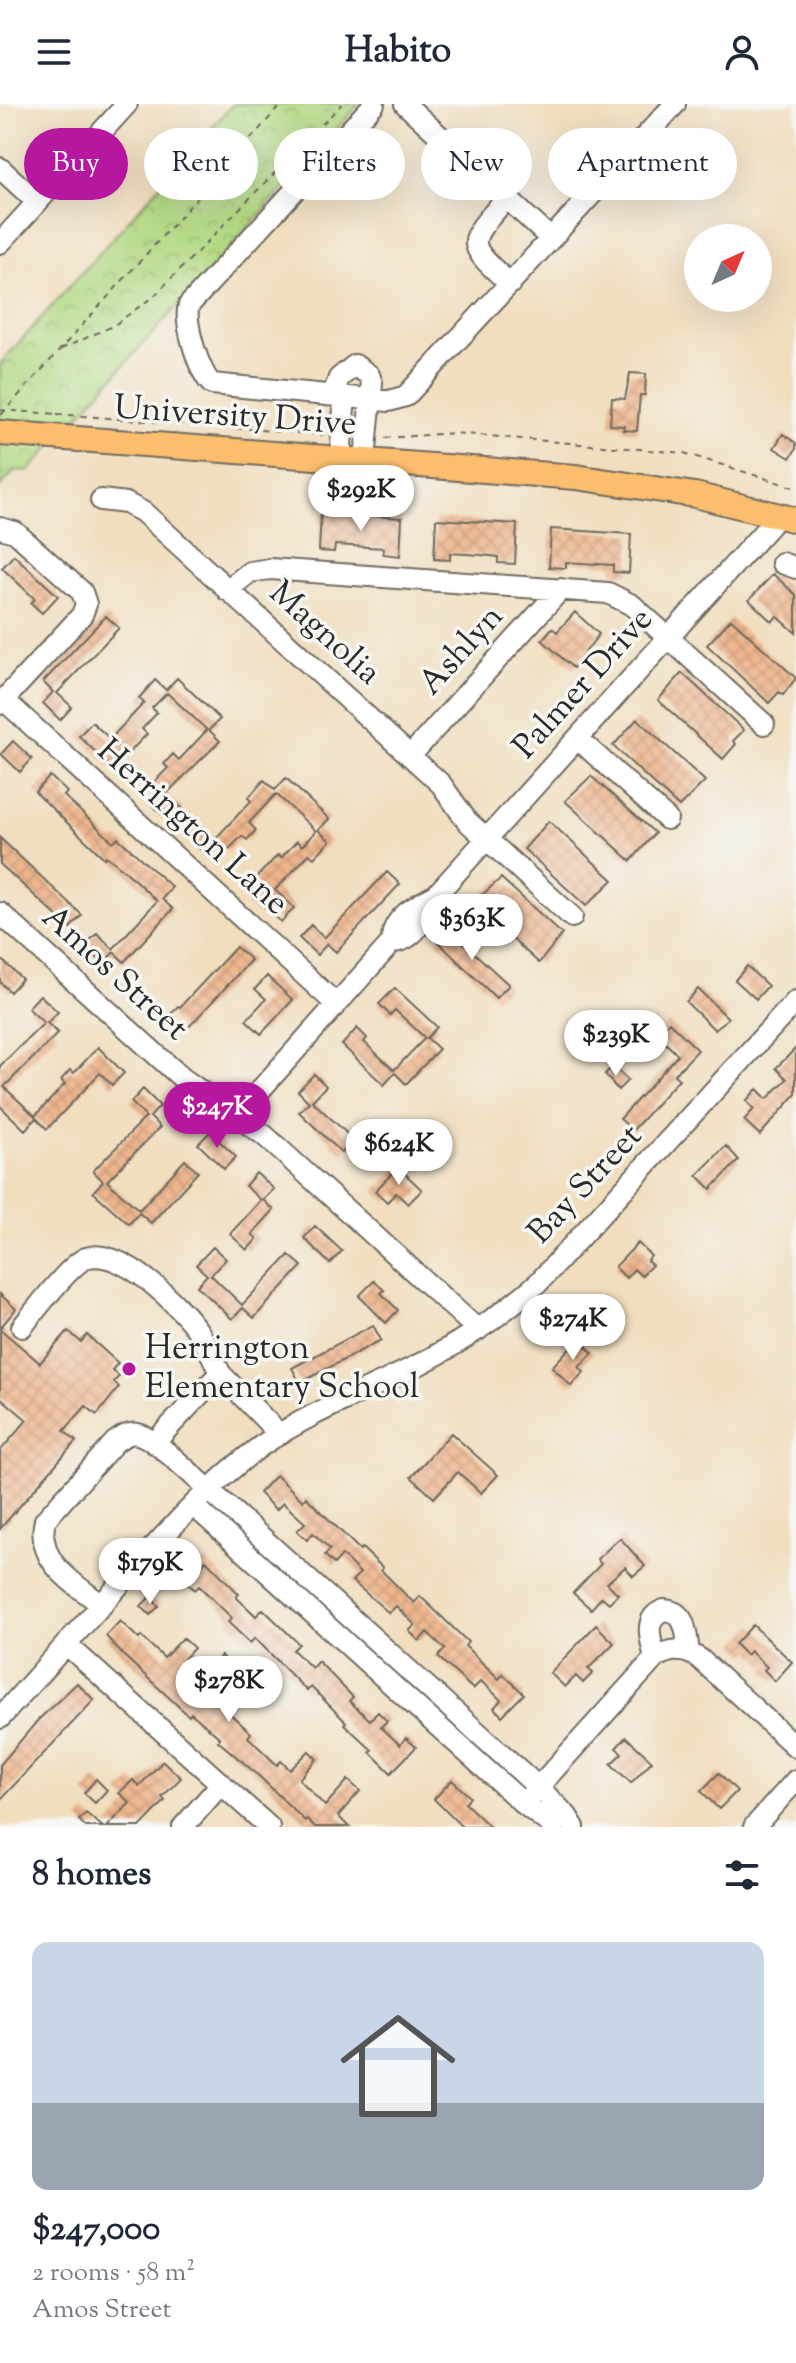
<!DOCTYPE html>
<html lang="en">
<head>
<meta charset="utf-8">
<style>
	body { margin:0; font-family:"Sorts Mill Goudy",serif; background:#f2f2f3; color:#1f2937; height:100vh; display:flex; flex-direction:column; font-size:30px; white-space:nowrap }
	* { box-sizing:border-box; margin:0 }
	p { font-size:26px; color:#747a83 }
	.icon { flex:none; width:44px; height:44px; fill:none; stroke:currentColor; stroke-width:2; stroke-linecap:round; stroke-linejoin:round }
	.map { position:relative; height:1723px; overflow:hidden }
	.details { display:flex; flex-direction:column; background:#fff; flex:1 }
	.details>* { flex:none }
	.hud { position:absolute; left:24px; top:24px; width:748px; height:72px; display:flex; gap:16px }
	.needle { width:52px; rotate:44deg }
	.fabs { position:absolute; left:684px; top:120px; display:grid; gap:16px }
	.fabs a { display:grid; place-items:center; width:88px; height:88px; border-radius:50%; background:#fff; box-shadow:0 8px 32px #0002; font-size:40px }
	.price { position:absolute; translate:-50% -68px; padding:0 18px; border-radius:28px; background:#fff; color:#222; font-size:26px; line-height:52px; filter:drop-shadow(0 2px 4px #0008) }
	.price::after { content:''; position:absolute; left:50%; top:48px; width:24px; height:18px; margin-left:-12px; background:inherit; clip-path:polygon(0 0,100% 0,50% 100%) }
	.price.current { background:#b5179e; color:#fff }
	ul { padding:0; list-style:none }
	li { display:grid; align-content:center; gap:16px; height:424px; padding:0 32px }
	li+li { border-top:2px solid #e0e1e3 }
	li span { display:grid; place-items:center; height:248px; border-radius:16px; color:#555 }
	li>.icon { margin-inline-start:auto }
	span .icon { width:144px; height:144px; fill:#fffc; stroke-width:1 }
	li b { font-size:34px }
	h2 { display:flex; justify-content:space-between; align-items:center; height:96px; padding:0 32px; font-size:34px }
	.chip { padding:0 28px; border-radius:36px; background:#fff; box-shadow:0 8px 32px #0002; font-size:28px; line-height:72px }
	.chip.current { background:#b5179e; color:#fff }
	header { display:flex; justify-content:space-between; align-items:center; height:104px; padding:0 32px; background:#fff; font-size:36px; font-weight:700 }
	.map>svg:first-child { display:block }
	.green { fill:#b2d983; stroke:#6e8257; stroke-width:2 }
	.park { fill:url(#park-crowns); stroke:#6e8257; stroke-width:2 }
	.building { fill:url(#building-cross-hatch) }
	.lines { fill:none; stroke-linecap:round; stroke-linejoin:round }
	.minor-casing { stroke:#706a5f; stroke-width:24 }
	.major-casing { stroke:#706a5f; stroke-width:28 }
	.path { stroke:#706a5f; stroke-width:2; stroke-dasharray:6 6; stroke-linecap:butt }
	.minor { stroke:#fff; stroke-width:20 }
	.major { stroke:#fbbd6e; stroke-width:24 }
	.path-bridge { stroke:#706a5f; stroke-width:2; stroke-dasharray:6 6; stroke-linecap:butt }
	.poi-dot { fill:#b5179e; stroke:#f6f6f2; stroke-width:3 }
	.labels { text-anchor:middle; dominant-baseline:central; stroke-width:7; stroke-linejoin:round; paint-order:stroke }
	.street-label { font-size:34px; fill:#2b2b2b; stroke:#f6f6f2 }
	.poi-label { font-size:34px; fill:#2b2b2b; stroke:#f6f6f2; text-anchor:start }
</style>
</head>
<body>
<header><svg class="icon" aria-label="menu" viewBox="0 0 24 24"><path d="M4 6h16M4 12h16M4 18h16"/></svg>Habito<svg class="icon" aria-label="person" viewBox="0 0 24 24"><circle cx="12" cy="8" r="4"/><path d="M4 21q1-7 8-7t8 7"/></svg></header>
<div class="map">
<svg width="796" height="1723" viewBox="0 0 796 1723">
	<defs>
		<pattern id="park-crowns" width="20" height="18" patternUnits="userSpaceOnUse" patternTransform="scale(2)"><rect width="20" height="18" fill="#b2d983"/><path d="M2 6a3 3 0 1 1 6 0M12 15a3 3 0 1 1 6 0" fill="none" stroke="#99ba71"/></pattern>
		<pattern id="building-cross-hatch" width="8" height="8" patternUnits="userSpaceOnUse" patternTransform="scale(2)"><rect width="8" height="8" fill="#eeb58d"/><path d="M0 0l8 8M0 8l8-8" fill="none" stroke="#cc9c7a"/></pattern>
	</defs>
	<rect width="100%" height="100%" fill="#f6f6f2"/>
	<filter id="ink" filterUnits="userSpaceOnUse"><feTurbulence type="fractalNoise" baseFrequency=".0125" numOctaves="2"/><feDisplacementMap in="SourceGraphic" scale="16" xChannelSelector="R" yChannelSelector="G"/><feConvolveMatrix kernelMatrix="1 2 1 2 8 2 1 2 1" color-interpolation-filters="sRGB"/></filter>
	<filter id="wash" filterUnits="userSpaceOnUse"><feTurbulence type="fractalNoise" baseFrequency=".006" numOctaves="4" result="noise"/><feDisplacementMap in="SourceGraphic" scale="32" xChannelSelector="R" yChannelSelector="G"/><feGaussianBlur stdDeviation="1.8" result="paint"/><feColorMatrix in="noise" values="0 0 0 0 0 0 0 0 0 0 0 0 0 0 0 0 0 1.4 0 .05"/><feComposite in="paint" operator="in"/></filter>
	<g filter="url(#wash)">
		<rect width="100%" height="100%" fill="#f1debf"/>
		<!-- green -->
		<path class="green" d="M316,1495l95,84 -2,3 -4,1 -91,-84z
			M422,1592l95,86 -3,2 -93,-85z"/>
		<!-- park -->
		<path class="park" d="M233,0h126l-330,367 -14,-1 -15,17v-123z"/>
		<g id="blocks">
			<!-- building -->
			<path class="building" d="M630,269l16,1 -1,21h-5l-3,36 -14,-1 1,-4 -14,-1 2,-27 13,1z
				M783,330l13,9v6l-6,9 -16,-10z
				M321,409l81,5 -2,38 -17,-2 1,-6 -49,-3 -1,7 -15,-1z
				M436,415l81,5 -2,40 -17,-1v-6l-16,-2 -32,-2v7l-16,-1z
				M551,425l80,5 -2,39 -16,-1v-7l-47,-3v6l-17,-1z
				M14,451l44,41 -16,17 -11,-10 4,-4 -33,-31z
				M773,470l23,21v38l-19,-17 -5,6 -23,-22z
				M575,508l24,22 -26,34 -31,-28 10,-12 5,4z
				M106,512l13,12 -62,65 15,14 -12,13 -17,-17 10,-11 -10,-10z
				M731,515l65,59 -13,17 -4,-3 -10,11 -62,-58z
				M682,569l62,57 -11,11 3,3 -13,15 -65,-59z
				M177,574l43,41 -11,11 11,11 -54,53 17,15 -13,13 -18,-17 11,-11 -11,-10 16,-16 -4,-4 9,-10 6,6 28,-30 -40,-37 -15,15 5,5 -15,16 5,5 -34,35 -34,-33 13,-14 18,17 34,-36 -5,-5 16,-18 11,10z
				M637,615l68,62 -26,26 -66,-61z
				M13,637l19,18 -12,13 -19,-18z
				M50,672l17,16 -3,4 49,46 5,-4 54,49 -10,12 11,10 -49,53 -10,-10 -11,11 -18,-17 12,-13 16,16 44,-48 -33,-31 -18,-14 -2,2 -69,-66z
				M591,672l64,57 -24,28 -66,-60z
				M286,674l43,41 -11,11 12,11 -16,17 -5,-4 -34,36 19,18 -13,14 -36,-33 33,-34 3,3 16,-17 5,5 14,-15 -40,-37 -27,29 7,7 -9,10 -5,-4 -15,15 -10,-9 -12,12 -17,-17 12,-12 15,14 36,-38 -3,-3 16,-18 11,10z
				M549,717l64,59 -27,26 -62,-57z
				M0,734l82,77 -12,13 -70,-64z
				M387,768l13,12 -64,68 -9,-8 -10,11 -18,-17 12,-13 13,13z
				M501,774l61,56 -23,29 -66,-60z
				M452,821l10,9 -4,4 51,47 -13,13 -59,-57z
				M236,843l15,13 -66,71 -16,-15 9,-10 2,1z
				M0,854l22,21 -12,13 -10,-10z
				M747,862l21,20 -12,13 -21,-19z
				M267,872l26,24 -32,34 -15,-14 20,-21 -11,-10z
				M395,884l42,39 -10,11 12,11 -33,35 -11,-11 -11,12 -42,-40 15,-17 10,10 -3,4 30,28 31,-32 -30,-28 -5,5 -11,-11z
				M698,885l30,29 -13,12 -29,-28z
				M40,891l18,17 -11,11 11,10 -54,54 31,29 30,-32 -4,-4 9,-10 4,3 24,-26 26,26 -12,12 -12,-12 -53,56 -11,-11 -11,12 -25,-24v-40l44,-43 -16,-15z
				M669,918l29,28 -24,25 5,4 -46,51 -13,-11 58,-64 -21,-20z
				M796,944v46l-36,41 -16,-15 10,-11 -8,-8 11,-12 10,10 20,-20 -11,-11z
				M613,962l15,14 -10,10 -13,-16z
				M314,970l12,12 -14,15 42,39 -12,13 -43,-41 10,-10 -11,-11z
				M143,985l17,17 -10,11 10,10 -53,54 32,29 46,-50 13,12 -47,51 -12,-10 -10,11 -36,-32 10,-11 -10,-10 53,-54 -15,-15z
				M210,1028l26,25 -12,12 -26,-25z
				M726,1042l13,14 -28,29 -14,-14z
				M398,1063l24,23 -14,14 -12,-11 -9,9 -12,-11z
				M256,1069l18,16 -11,11 11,10 -22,24 5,5 -10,11 -17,-16 31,-34 -16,-14z
				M315,1122l27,25 -12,13 -26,-26z
				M638,1139l13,13 -4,5 5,4 -11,11 -7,-7 -8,9 -11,-11z
				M213,1143l13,12 -15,16 31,30 47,-50 13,11 -48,52 -11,-10 -11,11 -35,-33 10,-11 -11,-10z
				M374,1177l10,9 -3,3 17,17 -12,13 -27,-27z
				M0,1190l16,15 -16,19z
				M373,1221l8,15 -81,43 -8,-15z
				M0,1225l40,34 28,-32 13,11 6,-7 31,28 -6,7 7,6 -5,6 5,5 -22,28 -11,-9 -22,25 12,10 -76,88v-78l27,-31 -27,-23z
				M578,1235l15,14 -14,14 5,5 -13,14 -19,-19z
				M451,1329l47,42 -17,18 -23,-21 -24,26 -23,-21z
				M276,1371l27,26 3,-4 54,53 2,-2 21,20 -2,2 33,33 6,-7 48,46 -3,4 34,33 4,-5 21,20 -22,22 -8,-8 7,-8 -20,-19 -8,8 -35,-32 7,-8 -18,-17 -8,9 -10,-10 6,-6 -19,-19 -7,7 -37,-32 8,-8 -18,-18 -8,9 -9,-9 5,-6 -17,-16 -6,7 -10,-9 8,-8 -22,-20 -7,7 -17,-17z
				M620,1434l25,28 -12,10 -8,-9 -18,16 11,11 -9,9 -7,-6 -11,12 -18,-16 28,-29 -4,-5z
				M188,1452l12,11 6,-7 33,34 -3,3 20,19 7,-7 36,35 -6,6 19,18 6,-7 35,36 -4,4 21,19 8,-8 9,9 -6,6 19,18 6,-7 10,9 -25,26 -21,-21 2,-2 -28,-26 2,-2 -35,-35 -4,4 -52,-53 -5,5 -22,-21 4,-4 -33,-32 -4,4 -21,-20z
				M150,1493l9,9 -9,9 -9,-9z
				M120,1517l19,18 2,-3 23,22 19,-20 11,10 -10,11 17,17 20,-20 13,12 -25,26 42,39 -3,4 29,28 4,-4 9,9 19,-19 8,8 -18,20 26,27 23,-26 12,11 -22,25 11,11h-34l-8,-8 -2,2 -46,-45 -41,-35 2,-3 -29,-25 -2,3 -66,-61 -17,-19z
				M596,1521l18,18 -26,26 5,4 -10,10 -7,-7 -11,11 -15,-14z
				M753,1521l39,37 -17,19 -11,-11 3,-3 -17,-16 -4,4 -11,-11z
				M77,1579l17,17 -94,100v-35l38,-45z
				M626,1633l26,24 -21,22 -20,-19 11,-11 -6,-5z
				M163,1657l18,17 -19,19 3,4 -25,26h-33l23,-24 -11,-10 14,-13 6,6z
				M719,1669l18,18 -18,18 -18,-18z
				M96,1675l11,11 -12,13 -11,-10z
				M452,1676l18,17 -5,6 25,24h-28l-28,-28z
				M86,1709l17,14h-17l-7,-7z"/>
		</g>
	</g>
	<g filter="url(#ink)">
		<use href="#blocks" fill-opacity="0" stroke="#706a5f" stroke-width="2"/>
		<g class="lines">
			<!-- minor casing -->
			<g class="minor-casing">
				<path id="minor" d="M374,0l-185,201c-6,15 10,68 23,79l177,17 17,-5 269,-292
					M405,0l146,135
					M0,64l37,34
					M507,94c-41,45 -43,44 3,86
					M0,139l127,-139
					M340,354l4,-50 -8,-22 3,-8 16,-13 14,10 3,8 -7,77
					M101,396l25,3 17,9 298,272 26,37 105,96
					M0,424l15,4 67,60 4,12 -4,11 -82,89
					M782,459l14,5
					M227,486l23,-18 20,-3 338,24 24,12 132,119
					M4,596l332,304
					M578,635l89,80
					M410,652l151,-167
					M0,809l182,165 82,57 214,195
					M392,838c24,0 35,-29 44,-47l343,-380
					M237,1012l155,-174c-1,-25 25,-37 44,-47
					M22,1223c14,-17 46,-61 64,-69 34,-13 97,50 114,76 8,12 14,26 20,39
					M154,1339l66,-70 59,61
					M193,1401l331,299 30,23
					M102,1501c-29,-23 -67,-43 -57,-85l70,-78c7,-5 14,-10 23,-8 17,4 56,43 70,55l330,298 29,29 7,11
					M66,1540l203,183
					M655,1554c-4,-18 -13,-40 9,-48 23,1 22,24 25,42
					M0,1614c43,-48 87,-97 130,-145 41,-45 81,-91 131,-127 49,-34 104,-54 157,-81 43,-22 83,-50 120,-82l258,-282
					M531,1691l124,-137c15,-10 30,-10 45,1l96,88
					M183,1723l38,-43
					M754,1723l42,-47"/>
			</g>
			<!-- major casing -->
			<g class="major-casing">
				<path id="major" d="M0,329l576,44 119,18 101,25"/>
			</g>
			<!-- path -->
			<path class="path" d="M61,245l52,-23 41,-30 188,-192
				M57,310l266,21
				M1,311l281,-311
				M385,334l69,-5 230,20 112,35"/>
			<!-- minor -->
			<use href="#minor" class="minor"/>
			<!-- major -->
			<use href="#major" class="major"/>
			<!-- path-bridge -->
			<path class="path-bridge" d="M0,306l57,4"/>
		</g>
	</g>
	<!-- markers -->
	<circle class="poi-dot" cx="129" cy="1265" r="8"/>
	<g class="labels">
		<!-- street labels -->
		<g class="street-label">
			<text transform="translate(235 313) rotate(4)">University Drive</text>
			<text transform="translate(324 530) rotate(42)">Magnolia</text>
			<text transform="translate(462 547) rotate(-48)">Ashlyn</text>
			<text transform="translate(584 580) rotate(-48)">Palmer Drive</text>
			<text transform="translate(192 724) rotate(42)">Herrington Lane</text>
			<text transform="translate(114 870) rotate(42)">Amos Street</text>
			<text transform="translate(586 1081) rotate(-47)">Bay Street</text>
		</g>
		<!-- poi labels -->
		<g class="poi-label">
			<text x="145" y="1245">Herrington<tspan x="145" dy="39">Elementary School</tspan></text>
		</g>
	</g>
</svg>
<div class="fabs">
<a><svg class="needle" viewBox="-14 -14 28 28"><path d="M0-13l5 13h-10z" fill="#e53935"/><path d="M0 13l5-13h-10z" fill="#747a83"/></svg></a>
</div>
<b class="price" style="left:361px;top:429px">$292K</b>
<b class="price" style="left:472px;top:858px">$363K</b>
<b class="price" style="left:616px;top:974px">$239K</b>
<b class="price current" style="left:217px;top:1046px">$247K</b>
<b class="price" style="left:399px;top:1083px">$624K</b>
<b class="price" style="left:573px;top:1258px">$274K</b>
<b class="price" style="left:150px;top:1502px">$179K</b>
<b class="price" style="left:229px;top:1620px">$278K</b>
<div class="hud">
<a class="chip current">Buy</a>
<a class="chip">Rent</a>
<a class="chip">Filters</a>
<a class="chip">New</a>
<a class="chip">Apartment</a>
</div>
</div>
<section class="details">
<h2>8 homes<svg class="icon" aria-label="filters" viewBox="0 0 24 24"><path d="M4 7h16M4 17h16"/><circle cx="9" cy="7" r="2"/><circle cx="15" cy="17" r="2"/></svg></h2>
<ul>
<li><span style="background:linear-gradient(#c9d6e8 65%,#9aa5b1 0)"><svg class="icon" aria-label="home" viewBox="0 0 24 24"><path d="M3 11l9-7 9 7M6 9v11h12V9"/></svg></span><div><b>$247,000</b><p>2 rooms · 58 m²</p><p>Amos Street</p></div></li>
</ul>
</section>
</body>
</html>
